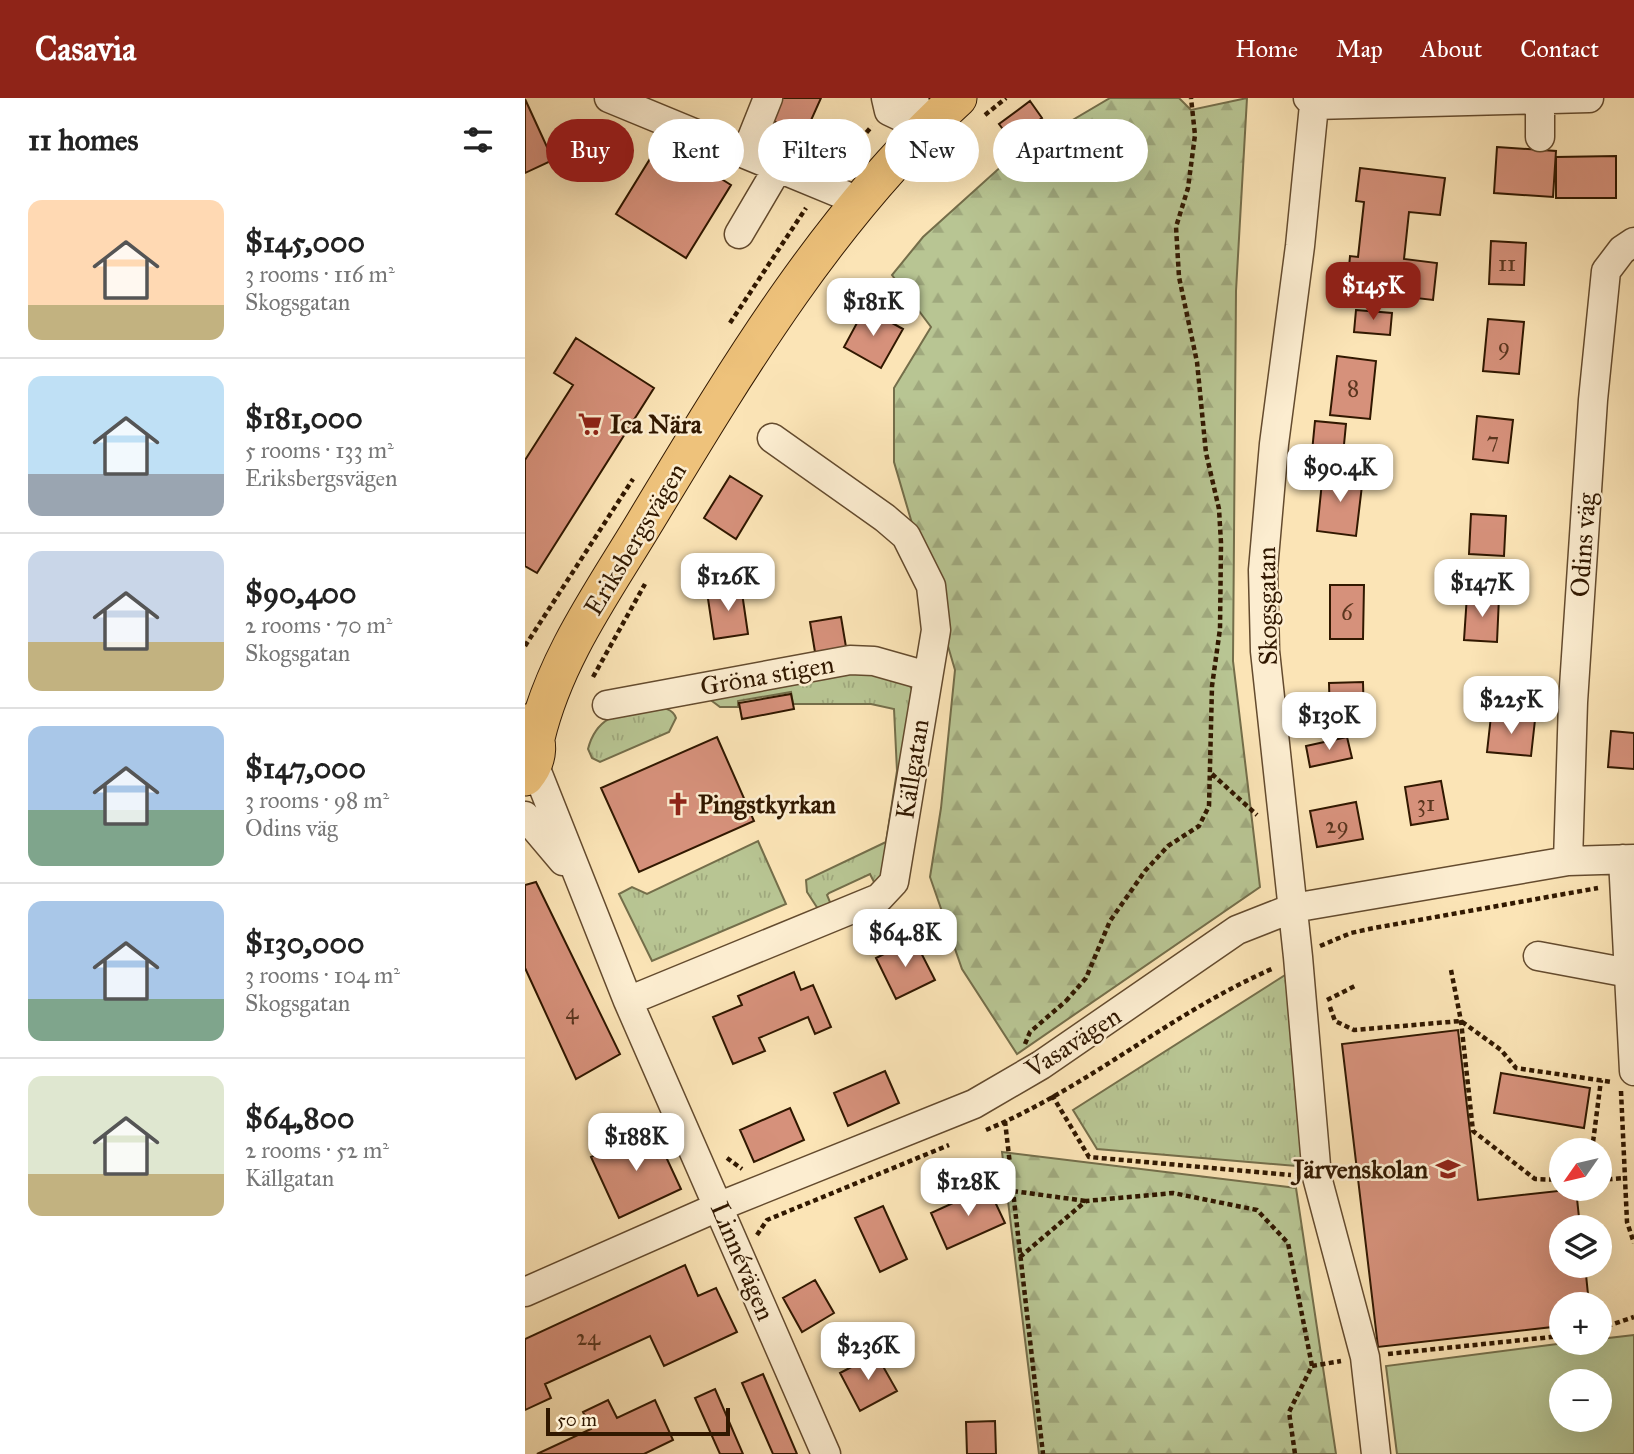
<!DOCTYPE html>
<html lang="en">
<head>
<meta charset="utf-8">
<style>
	body { margin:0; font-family:"IM FELL Great Primer",serif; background:#f2f2f2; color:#222; height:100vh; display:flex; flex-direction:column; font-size:26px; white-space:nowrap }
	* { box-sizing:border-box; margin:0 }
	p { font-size:23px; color:#767676 }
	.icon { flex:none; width:38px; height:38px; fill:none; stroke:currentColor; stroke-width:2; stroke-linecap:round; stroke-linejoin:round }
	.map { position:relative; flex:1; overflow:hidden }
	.details { display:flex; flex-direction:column; background:#fff; width:525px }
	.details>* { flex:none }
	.hud { position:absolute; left:21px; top:21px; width:665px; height:63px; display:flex; gap:14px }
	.needle { width:46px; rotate:236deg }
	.buttons { position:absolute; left:1024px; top:1040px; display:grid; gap:14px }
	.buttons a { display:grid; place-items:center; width:63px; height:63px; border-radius:50%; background:#fff; box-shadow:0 7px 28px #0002; font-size:35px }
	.scale { position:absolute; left:21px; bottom:18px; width:184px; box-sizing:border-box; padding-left:7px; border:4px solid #311800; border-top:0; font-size:19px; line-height:24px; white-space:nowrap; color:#311800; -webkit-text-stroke:5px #fcedd0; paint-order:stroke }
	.price { position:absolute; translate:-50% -60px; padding:0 16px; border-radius:14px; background:#fff; color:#222; font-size:23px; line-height:46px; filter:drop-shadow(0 2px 4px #0008) }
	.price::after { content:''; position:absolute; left:50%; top:42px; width:21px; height:16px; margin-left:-10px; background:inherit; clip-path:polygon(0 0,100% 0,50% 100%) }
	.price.on { background:#8f2418; color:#fff }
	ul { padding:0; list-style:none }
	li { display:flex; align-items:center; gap:21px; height:175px; padding:0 28px }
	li+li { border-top:2px solid #e0e0e0 }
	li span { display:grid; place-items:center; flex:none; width:196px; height:140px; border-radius:14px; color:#555 }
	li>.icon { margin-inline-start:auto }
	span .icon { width:84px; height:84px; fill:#fffc; stroke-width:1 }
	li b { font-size:30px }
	h2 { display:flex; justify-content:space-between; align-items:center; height:84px; padding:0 28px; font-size:30px }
	.chip { padding:0 24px; border-radius:32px; background:#fff; box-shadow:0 7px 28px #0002; font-size:24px; line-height:63px }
	.chip.on { background:#8f2418; color:#fff }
	header { display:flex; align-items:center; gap:42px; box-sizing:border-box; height:98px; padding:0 35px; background:#8f2418; color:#fff }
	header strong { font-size:33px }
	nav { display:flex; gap:38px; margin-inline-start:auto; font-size:24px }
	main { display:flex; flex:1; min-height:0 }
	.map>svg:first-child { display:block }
	.grass { fill:url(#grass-tufts); stroke:#746e4a; stroke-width:2 }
	.forest { fill:url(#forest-firs); stroke:#746e4a; stroke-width:2 }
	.pitch { fill:#b8c593; stroke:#746e4a; stroke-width:2; fill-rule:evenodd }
	.building { fill:#d6917b; stroke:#311800; stroke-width:2 }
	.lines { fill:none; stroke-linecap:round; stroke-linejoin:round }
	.minor-casing { stroke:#644b2e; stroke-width:31 }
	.major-casing { stroke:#311800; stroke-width:39 }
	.path { stroke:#311800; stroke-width:4.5; stroke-dasharray:5 3.5; stroke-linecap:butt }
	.minor { stroke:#fcedd0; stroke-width:28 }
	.major { stroke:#eec27b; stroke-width:37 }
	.labels { text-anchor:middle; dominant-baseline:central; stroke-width:5; stroke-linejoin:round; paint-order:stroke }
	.number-label { font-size:23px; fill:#5a361f }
	.poi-label { font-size:26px; font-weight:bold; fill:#311800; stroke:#fcedd0; text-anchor:start }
	.street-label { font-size:26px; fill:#311800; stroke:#fcedd0 }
</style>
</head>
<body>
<header>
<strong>Casavia</strong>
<nav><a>Home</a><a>Map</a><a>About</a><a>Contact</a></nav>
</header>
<main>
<section class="details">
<h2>11 homes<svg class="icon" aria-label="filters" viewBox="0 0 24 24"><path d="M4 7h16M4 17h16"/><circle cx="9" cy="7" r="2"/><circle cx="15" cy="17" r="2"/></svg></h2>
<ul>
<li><span style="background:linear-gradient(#ffd9b3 75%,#c2b280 0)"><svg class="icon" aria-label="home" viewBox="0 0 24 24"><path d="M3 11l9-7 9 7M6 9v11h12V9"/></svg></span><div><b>$145,000</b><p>3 rooms · 116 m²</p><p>Skogsgatan</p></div></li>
<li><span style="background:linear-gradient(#bfe0f5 70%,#9aa5b1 0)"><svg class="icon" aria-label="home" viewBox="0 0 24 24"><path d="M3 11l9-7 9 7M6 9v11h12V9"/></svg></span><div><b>$181,000</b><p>5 rooms · 133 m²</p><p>Eriksbergsvägen</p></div></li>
<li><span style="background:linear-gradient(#c9d6e8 65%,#c2b280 0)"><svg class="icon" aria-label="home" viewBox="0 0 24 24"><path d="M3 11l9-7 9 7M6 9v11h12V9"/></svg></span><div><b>$90,400</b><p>2 rooms · 70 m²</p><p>Skogsgatan</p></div></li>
<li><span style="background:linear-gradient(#a9c7e8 60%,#7fa58c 0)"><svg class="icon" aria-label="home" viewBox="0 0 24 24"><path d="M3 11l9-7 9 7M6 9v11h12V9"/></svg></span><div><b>$147,000</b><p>3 rooms · 98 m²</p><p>Odins väg</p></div></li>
<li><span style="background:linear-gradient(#a9c7e8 70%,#7fa58c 0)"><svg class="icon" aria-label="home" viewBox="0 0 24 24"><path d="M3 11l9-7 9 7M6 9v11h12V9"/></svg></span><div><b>$130,000</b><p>3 rooms · 104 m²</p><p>Skogsgatan</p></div></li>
<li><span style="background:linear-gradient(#dfe7d0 70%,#c2b280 0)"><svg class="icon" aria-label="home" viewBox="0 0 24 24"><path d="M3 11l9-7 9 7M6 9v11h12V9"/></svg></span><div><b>$64,800</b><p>2 rooms · 52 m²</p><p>Källgatan</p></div></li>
</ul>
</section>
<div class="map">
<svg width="1109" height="1356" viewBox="0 0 1109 1356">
	<defs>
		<pattern id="grass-tufts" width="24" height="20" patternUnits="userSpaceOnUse" patternTransform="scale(1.75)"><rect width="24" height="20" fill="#b8c593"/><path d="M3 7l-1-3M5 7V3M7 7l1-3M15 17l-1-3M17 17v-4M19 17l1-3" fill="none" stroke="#9fa87d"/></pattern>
		<pattern id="forest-firs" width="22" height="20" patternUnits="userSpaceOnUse" patternTransform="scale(1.75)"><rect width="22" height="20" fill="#b8c593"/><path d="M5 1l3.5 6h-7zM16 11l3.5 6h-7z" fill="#9fa87d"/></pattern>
	</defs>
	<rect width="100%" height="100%" fill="#fbe4b6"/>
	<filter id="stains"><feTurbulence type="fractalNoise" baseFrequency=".00286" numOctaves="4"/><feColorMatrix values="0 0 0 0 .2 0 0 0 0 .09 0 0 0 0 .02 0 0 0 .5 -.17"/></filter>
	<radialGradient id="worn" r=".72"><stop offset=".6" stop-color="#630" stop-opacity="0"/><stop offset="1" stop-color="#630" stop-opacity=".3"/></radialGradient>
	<!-- grass -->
	<path class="grass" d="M320,569l60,11 10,16 -17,148 -22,44 -6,-12 -41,19 -2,2 5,12 -12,5 -13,-20 -1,-12 80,-38 11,-71 -3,-62 -23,-5h-78l-2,-12 -53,9v6h-18l-12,-9z
		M122,609c11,1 25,-1 29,11l-7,14 -69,30 -8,-4 -4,-9c8,-32 30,-36 59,-42z
		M233,743l28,63 -134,57 -33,-67 13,-7 15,7z
		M768,872l15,197 -211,-18 -24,-39z"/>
	<!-- forest -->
	<path class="forest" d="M585,0h69l12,12 56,-12 -11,193 -3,370 27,226 -243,167 -55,-85 -32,-92 11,-69 14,-138 -61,-208v-74l37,-61 -39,-52 31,-38 92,-83z
		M477,1054l294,36 40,266h-297z"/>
	<!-- pitch -->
	<path class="pitch" d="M1109,1237v119h-237l-11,-88 187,-24h26l1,-3zM1036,1283h38v38h-38z"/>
	<!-- building -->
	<path class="building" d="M256,0h40l-17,38 -33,-16z
		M0,1l28,61 -28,13z
		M505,3l12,17 -31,22 -12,-16z
		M136,43l70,44 -45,73 -70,-44z
		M972,49l59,4 -3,46 -59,-4z
		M1091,58v42h-60v-41z
		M835,70l85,10 -5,37 -31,-3 -5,47 33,4 -4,37 -86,-10 3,-34 8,1 6,-55 -8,-1z
		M966,143l35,2 -2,42 -35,-1z
		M340,210l38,21 -22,39 -37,-21z
		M831,212l36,3 -2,22 -36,-3z
		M963,221l36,3 -5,52 -36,-3z
		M51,240l78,50 -117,185 -12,-7v-106l48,-75 -19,-12z
		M812,258l39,5 -6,58 -40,-4z
		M952,318l36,4 -5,43 -35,-4z
		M790,323l31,3 -4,41 -31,-3z
		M798,374l40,5 -7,59 -39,-5z
		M205,378l32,20 -26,43 -32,-21z
		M946,416l35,2 -2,40 -35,-2z
		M805,487h34l-1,54h-33z
		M216,488l7,48 -34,5 -7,-47z
		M942,497l32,2 -2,45 -33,-2z
		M316,519l6,36 -31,5 -6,-36z
		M838,584l1,39h-34l-1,-38z
		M266,596l3,15 -52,10 -3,-16z
		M966,618l44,4 -4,36 -44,-4z
		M1086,633l23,2v36l-26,-2z
		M192,639l37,84 -115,51 -38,-84z
		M822,639l5,21 -42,9 -4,-21z
		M916,683l7,38 -37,6 -6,-38z
		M831,704l7,37 -46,8 -7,-36z
		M11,784l84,172 -44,25 -51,-111v-83z
		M389,841l21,41 -39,19 -20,-41z
		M269,874l7,18 12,-5 18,42 -16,7 -7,-17 -49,21 6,13 -32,13 -20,-47 29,-12 -4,-9z
		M933,932l20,170 98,-11 4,38h-19v38h24l4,39h-28v22l-183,21 -36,-303z
		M360,973l14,32 -51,23 -14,-33z
		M976,975l89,15 -6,40 -90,-15z
		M265,1010l14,32 -50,22 -14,-32z
		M128,1031l28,60 -62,29 -28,-61z
		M463,1089l17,36 -58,26 -16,-36z
		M358,1108l24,53 -27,13 -25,-54z
		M160,1167l13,31 18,-8 21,44 -73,34 -14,-30 -105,48 6,14 -26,12v-71z
		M290,1182l19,33 -32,19 -19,-34z
		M351,1256l21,37 -37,20 -20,-38z
		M238,1276l34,80h-24l-31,-71z
		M190,1291l28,65h-23l-25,-56z
		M83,1302l9,18 38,-18 18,40 -29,14h-107l54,-25 -8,-17z
		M470,1323l1,33h-29l-1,-32z"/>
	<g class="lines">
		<!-- minor casing -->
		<g class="minor-casing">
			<path id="minor" d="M84,0l252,104
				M361,0l3,13 36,17
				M388,0l12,30
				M783,0l6,7 -14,141 -26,198 -11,126 2,81 33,306 19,220 48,180 11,97
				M789,7l275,-7
				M1015,39v-38
				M221,55l22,-55
				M214,136l40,-68
				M82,607l243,-45 24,1 53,15
				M9,666l94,237 198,453
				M0,718l38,45
				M1098,761l11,212
				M1043,763l5,-159 20,-302 13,-129 16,-21 12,-8
				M1013,858l91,17
				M103,903l251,-103 15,-16 42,-252 -5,-44 -25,-50 -21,-18 -113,-80
				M0,1194l195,-86 254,-102 67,-39 196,-135 56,-22 275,-47 66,-2"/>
		</g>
		<!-- major casing -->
		<g class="major-casing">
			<path id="major" d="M0,625c17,16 14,37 0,54
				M11,640c19,-80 67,-146 109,-216 90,-149 183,-306 313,-424"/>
		</g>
		<!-- path -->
		<path class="path" d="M460,17l21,-17
			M314,67l33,-39
			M205,225l76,-115
			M0,548l108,-167
			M68,579l52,-93
			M687,676l45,41
			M795,848l31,-13 23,-5 224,-40
			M926,872l10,51 12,110 62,48 26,1
			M802,902l30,-15
			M541,903l20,-23 24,-57 35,-50 23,-25 31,-20 10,-20 3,-120 8,-57 1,-86 -2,-34 -13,-56 -9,-91 -18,-85 -3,-50 12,-39 7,-53 -4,-37
			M805,909l5,14 19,9 107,-9 40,29 15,18 96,14
			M500,946l5,-12 36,-31
			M1096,993l6,131 7,21
			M527,997l37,62 202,18
			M480,1023l38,333
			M461,1032c103,-43 186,-118 288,-162
			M1067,1052l9,-70
			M202,1060l15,11
			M1074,1082l26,-2
			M488,1093l73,10
			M232,1137l10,-15 182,-75
			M495,1159l66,-56 87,-8 84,17 31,33 24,123 -23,46 6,42
			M1074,1231l35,-12
			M863,1256l173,-18
			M787,1268l29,-5"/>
		<!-- minor -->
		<use href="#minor" class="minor"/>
		<!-- major -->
		<use href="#major" class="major"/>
	</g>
	<!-- icons -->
	<defs>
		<g id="supermarket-bare" transform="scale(1.89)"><path d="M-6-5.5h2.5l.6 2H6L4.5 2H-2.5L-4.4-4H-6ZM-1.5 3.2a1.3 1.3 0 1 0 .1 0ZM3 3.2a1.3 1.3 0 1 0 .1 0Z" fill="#8f2418" stroke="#fcedd0" stroke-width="2.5" paint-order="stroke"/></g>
		<g id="church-bare" transform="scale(1.89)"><path d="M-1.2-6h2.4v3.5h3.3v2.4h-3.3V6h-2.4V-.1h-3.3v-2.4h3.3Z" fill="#8f2418" stroke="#fcedd0" stroke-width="2.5" paint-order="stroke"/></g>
		<g id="school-bare" transform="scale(1.89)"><path d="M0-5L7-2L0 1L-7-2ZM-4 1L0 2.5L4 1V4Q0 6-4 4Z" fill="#8f2418" stroke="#fcedd0" stroke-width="2.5" paint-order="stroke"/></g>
	</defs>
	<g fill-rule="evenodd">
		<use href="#supermarket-bare" x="65" y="326"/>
		<use href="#church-bare" x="153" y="706"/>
		<use href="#school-bare" x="923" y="1071"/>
	</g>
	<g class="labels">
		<!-- number labels -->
		<g class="number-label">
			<text x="982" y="165">11</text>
			<text x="979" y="248">9</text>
			<text x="828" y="290">8</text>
			<text x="968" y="342">7</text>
			<text x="822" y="514">6</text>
			<text x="901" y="705">31</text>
			<text x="812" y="727">29</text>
			<text x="47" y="913">4</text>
			<text x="63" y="1239">24</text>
		</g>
		<!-- poi labels -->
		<g class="poi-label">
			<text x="85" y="326">Ica Nära</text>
			<text x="173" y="706">Pingstkyrkan</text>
			<text x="903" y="1071" text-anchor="end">Järvenskolan</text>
		</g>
		<!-- street labels -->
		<g class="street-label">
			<text transform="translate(110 441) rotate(-59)">Eriksbergsvägen</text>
			<text transform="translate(1058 447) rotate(-86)">Odins väg</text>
			<text transform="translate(742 508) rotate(-91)">Skogsgatan</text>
			<text transform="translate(242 577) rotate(-10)">Gröna stigen</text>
			<text transform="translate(387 671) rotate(-81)">Källgatan</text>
			<text transform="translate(548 944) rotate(-33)">Vasavägen</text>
			<text transform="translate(218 1163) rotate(67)">Linnévägen</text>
		</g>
	</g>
	<rect width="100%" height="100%" filter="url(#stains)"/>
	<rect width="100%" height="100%" fill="url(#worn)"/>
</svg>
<div class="buttons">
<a><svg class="needle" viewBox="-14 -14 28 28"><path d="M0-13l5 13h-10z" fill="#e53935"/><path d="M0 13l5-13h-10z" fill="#767676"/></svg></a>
<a><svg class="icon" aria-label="layers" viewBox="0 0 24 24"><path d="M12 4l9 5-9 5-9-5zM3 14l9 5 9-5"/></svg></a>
<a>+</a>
<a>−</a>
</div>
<div class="scale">50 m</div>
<b class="price on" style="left:848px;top:224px">$145K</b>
<b class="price" style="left:348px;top:240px">$181K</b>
<b class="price" style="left:815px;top:406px">$90.4K</b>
<b class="price" style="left:203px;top:515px">$126K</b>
<b class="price" style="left:957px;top:521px">$147K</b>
<b class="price" style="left:986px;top:638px">$225K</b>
<b class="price" style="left:804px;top:654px">$130K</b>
<b class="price" style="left:380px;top:871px">$64.8K</b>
<b class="price" style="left:111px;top:1075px">$188K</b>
<b class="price" style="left:443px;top:1120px">$128K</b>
<b class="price" style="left:343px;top:1284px">$236K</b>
<div class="hud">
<a class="chip on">Buy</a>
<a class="chip">Rent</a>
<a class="chip">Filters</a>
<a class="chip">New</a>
<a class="chip">Apartment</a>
</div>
</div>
</main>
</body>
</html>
